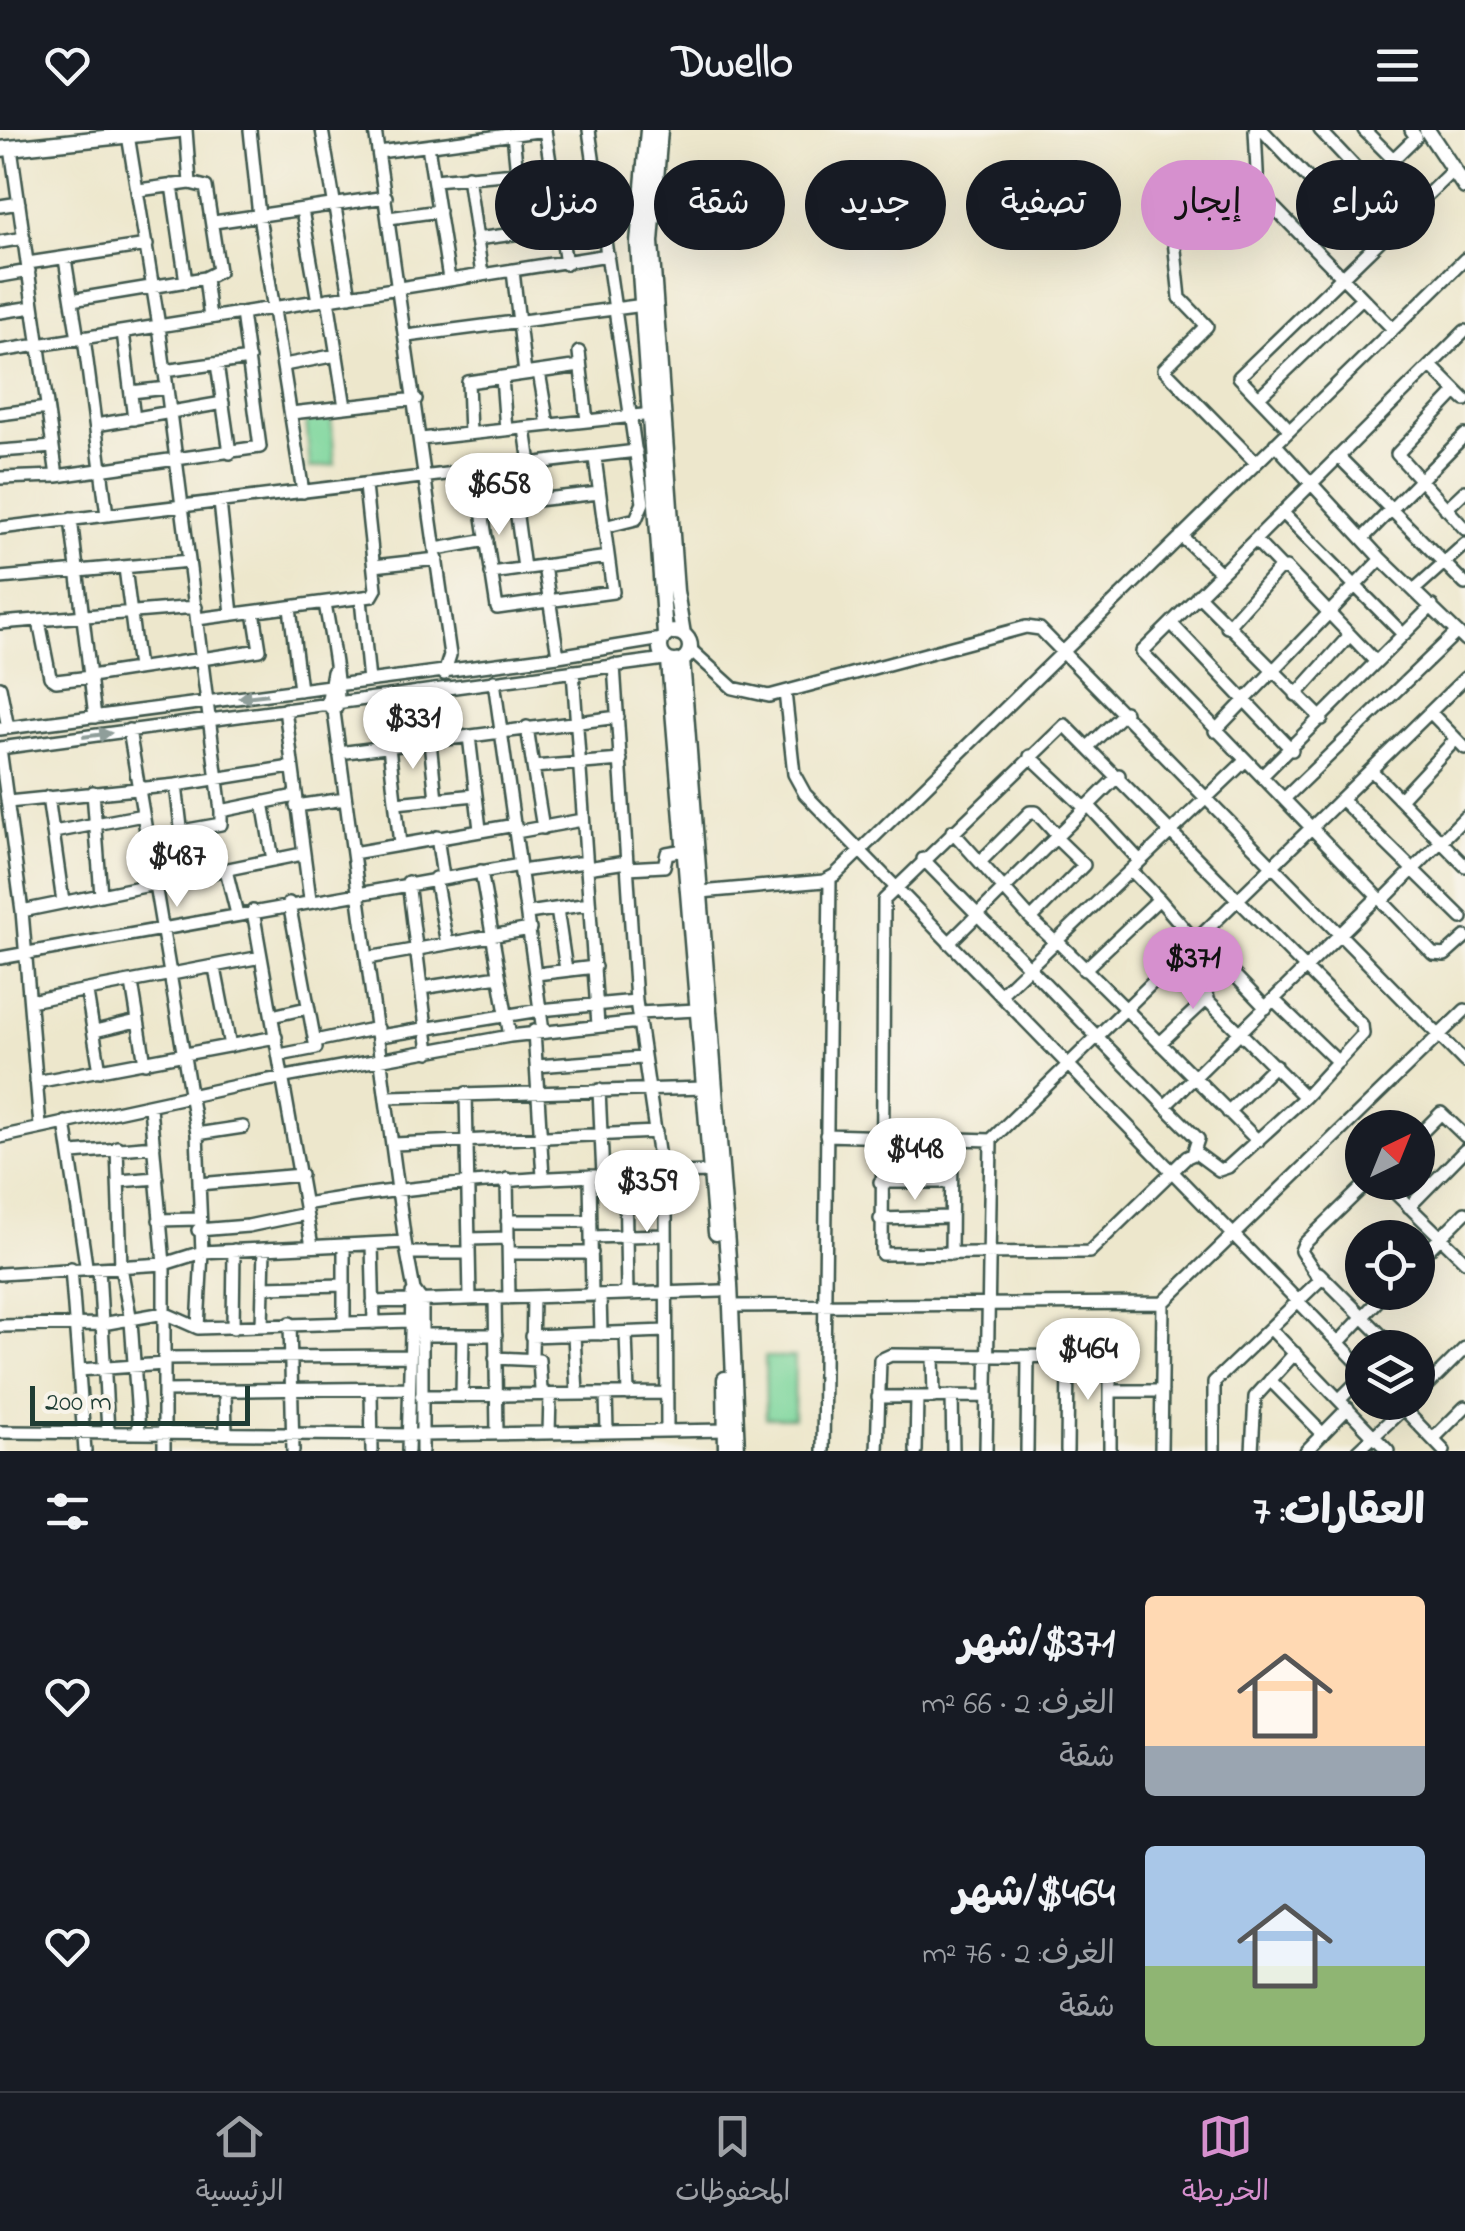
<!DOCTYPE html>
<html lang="ar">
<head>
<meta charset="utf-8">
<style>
	body { margin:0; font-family:"Indie Flower","Playpen Sans Arabic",sans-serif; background:#20242c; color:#f1f3f6; direction:rtl; height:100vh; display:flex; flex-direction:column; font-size:38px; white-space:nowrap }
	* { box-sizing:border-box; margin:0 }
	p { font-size:32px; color:#9ea1a6 }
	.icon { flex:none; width:55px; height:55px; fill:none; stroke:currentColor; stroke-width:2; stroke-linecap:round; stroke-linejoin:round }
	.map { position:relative; height:1321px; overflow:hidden; direction:ltr }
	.sheet { display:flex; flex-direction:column; background:#171b24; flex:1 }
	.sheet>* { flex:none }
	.banner { position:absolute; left:30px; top:30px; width:1405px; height:90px; direction:rtl; display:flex; gap:20px }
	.needle { width:65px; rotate:43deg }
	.controls { position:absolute; left:1345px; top:980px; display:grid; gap:20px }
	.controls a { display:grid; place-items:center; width:90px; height:90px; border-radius:50%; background:#171b24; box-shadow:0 10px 40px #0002; font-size:50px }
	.scale { position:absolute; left:30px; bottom:25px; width:220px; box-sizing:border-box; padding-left:10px; border:5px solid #1f3d34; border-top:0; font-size:28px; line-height:35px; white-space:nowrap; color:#1f3d34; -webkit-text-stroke:8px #f7f3e8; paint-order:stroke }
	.price { position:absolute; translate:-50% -85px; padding:0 22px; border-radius:35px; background:#fff; color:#222; font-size:32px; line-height:65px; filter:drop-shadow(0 2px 5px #0008) }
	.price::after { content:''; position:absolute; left:50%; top:60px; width:30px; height:22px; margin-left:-15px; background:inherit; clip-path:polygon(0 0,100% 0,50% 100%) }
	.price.on { background:#d690ce; color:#111 }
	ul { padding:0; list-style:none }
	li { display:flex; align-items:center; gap:30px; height:250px; padding:0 40px }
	li span { display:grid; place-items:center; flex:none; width:280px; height:200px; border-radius:10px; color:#555 }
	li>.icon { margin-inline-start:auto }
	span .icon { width:120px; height:120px; fill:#fffc; stroke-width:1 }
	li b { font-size:42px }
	h2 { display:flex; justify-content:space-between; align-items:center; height:120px; padding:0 40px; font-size:42px }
	.tag { padding:0 35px; border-radius:45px; background:#171b24; box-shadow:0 10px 40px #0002; font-size:35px; line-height:90px }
	.tag.on { background:#d690ce; color:#111 }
	header { display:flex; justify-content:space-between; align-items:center; height:130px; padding:0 40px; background:#171b24; font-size:45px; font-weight:800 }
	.menu { display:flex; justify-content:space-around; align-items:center; height:140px; border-top:2px solid #363941; background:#171b24; font-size:28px; color:#9ea1a6 }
	.menu a { display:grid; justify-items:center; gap:5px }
	.menu .on { color:#d690ce }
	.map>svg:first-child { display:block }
	.green { fill:#7dd69c; stroke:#4e8a68; stroke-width:2.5 }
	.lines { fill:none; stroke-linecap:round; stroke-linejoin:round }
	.minor-casing { stroke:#3e564b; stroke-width:16 }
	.major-casing { stroke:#3e564b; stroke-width:19 }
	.minor { stroke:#fff; stroke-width:11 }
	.major { stroke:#fff; stroke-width:14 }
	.oneway { fill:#8f9e9a }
</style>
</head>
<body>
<header><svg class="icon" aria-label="menu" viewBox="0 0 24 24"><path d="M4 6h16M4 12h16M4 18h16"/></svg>Dwello<svg class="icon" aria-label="heart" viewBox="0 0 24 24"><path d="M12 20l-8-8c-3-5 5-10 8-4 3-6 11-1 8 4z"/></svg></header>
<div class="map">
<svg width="1465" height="1321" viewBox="0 0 1465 1321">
	<rect width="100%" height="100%" fill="#f7f3e8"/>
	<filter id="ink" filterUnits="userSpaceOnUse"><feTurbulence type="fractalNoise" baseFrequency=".01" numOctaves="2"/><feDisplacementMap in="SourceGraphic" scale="20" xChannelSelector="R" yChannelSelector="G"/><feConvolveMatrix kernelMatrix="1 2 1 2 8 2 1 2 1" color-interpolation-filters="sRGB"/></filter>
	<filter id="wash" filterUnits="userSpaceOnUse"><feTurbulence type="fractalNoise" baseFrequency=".0048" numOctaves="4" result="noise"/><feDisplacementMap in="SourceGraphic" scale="40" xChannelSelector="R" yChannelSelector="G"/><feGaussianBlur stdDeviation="2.25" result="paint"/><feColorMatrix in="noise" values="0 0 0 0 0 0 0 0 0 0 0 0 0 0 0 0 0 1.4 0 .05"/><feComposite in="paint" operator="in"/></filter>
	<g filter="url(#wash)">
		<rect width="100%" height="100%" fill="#ede7cc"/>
		<!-- green -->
		<path class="green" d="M331,285l4,50 -25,3 -4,-49z
			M765,1227h30l-1,61h-28z"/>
	</g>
	<g filter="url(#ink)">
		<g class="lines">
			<!-- minor casing -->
			<g class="minor-casing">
				<path id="minor" d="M186,0l4,53
					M250,0l9,86 44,276
					M322,0l28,166
					M375,0l75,525 -6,19
					M589,0l54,373 -7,16 -32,8
					M1255,0l3,61 135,138
					M1262,0l77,81
					M1320,0l49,52
					M1364,0l29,29
					M513,4l10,99
					M128,5l31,191 62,485v13l-39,7
					M428,16l21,133
					M11,18l46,328
					M379,22l166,-22 21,134
					M468,46l14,99
					M434,50l82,-7
					M172,55l14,97
					M555,68l45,-7
					M0,76l19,-3
					M302,80l16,91
					M389,88l50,-7
					M214,92l172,-25
					M476,109l84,-11
					M0,112l24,-4
					M1308,112l108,-105 -5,-7
					M65,129l13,80
					M28,133l119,-18
					M513,141l12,103
					M0,146l29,-5
					M205,148l5,40
					M328,169l17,108
					M72,170l133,-22 14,-7 -13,-84 -16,-4 -51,7
					M0,182l33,-5
					M1465,201l-323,321 291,302 12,1 20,-18
					M123,202l11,87
					M407,206l237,-31
					M84,208l23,177
					M0,221l608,-96
					M579,222l8,69
					M217,234l13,89
					M284,235l53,-10
					M1431,236l34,34
					M164,241l85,-12
					M539,242l9,53
					M502,247l4,53
					M131,262l36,-4
					M1456,262l-59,62 68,75
					M1259,267l103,-99
					M291,283l125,-14
					M0,284l47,-6
					M96,295l127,-22
					M525,298l10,72
					M1290,300l-51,-53 215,-208
					M470,304l-2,-52 112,-16
					M421,309l231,-25
					M1275,314l106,115 84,81
					M0,321l53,-4
					M1340,328l125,126
					M1256,333l-92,-94 43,-43 -27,-28 -8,-77 34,-24 52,-6
					M476,342l21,136 116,-16 -18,-134
					M0,348l57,-2 203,-29 -18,-134
					M220,372l12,112
					M515,372l9,66
					M482,376l117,-13
					M1446,379l19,-18
					M1283,383l120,121
					M71,389l24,198
					M0,398l636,-77
					M1181,406l40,37
					M1364,407l101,-102
					M1255,410l27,28
					M436,419l51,-9
					M374,436l63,-7
					M544,436l14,90
					M125,438l13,100
					M491,443l117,-16
					M0,448l189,-17
					M1415,459l50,-45
					M1198,465l124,124
					M361,469l8,82
					M325,473c3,20 18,92 11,105
					M290,478l10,82
					M197,489l175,-23 4,-7 -11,-103
					M39,491l11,56 6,4 34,-4
					M0,493l196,-16
					M1171,493l121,127
					M1227,497l51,-57 8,-2 89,93
					M690,519l43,39 36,8 257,-69 14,2 425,433
					M614,535l22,336 30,205 1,225
					M573,541l25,354
					M333,542l-6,32 7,8 71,530 9,48 8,11v150
					M91,546l169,-26 -6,-38
					M494,551l49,350
					M0,557l8,41
					M417,562l9,50
					M785,562l9,82 11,20 557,573
					M1296,565l54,-60
					M285,579l25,190
					M1430,582l35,36
					M1065,595l297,300 1,9 -58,63 -77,70 -9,3 -23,-17 -9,4 -98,95 -207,2 2,-354z
					M527,597l6,40
					M0,599l558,-73 104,-17
					M129,600l68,404 5,118 -4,76
					M1215,601l166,-172
					M469,606l11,93
					M430,612l6,57
					M1090,615l35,-33
					M389,617l11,97
					M339,623l279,-36
					M1030,626l55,52
					M1371,640l94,96
					M1263,645l169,-169
					M176,655l11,93
					M93,662l8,103
					M48,667l15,105
					M1285,668l172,-166
					M1341,669l121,119
					M1400,669l56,-60
					M8,672l168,-17 115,-18
					M263,672l10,58
					M396,673l79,-8
					M1088,675l52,56
					M296,676l49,-7
					M221,681l74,-15
					M543,698l-10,-61 88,-7
					M952,701l79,88 53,-54 -29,-28
					M54,702l89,-17
					M516,702l66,-12
					M437,707l6,40
					M353,723l162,-28
					M923,729l242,247 213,-209
					M980,732l50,-50h6l21,23
					M587,738l39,-6
					M627,738l37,-2 3,-13 17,-3
					M226,740l11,44
					M1131,740l28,29
					M481,741l29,165
					M521,741l64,-9
					M435,748l12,66
					M408,752l21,170
					M701,762l123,-11 11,-6 630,-616
					M1382,771l83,-84
					M557,779l9,61
					M22,781l280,-57
					M253,781l59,335
					M528,783l61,-9
					M1031,789l24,23
					M1200,809l66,69
					M1057,811l103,102 48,-45
					M949,813l170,-168
					M0,828l520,-93
					M368,828l162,-29
					M1172,835l133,132
					M215,838l15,78
					M1084,840l75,-71 37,43
					M536,844l59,-7
					M132,853l13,80
					M422,858l76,-12
					M87,863l13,78
					M1000,865l246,-235
					M1274,870l64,62
					M30,871l231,-44
					M638,883l59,-3
					M272,886l35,-8
					M95,901l42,-10
					M534,901l9,146
					M380,906l160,-26 96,-9
					M315,911l63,-13
					M1160,913l98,98
					M280,925l36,-7 -27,-145
					M537,936l105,-8
					M36,952l240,-45
					M599,960l4,86
					M466,963l4,206
					M389,967l315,-9
					M1165,976l33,33 -5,15
					M150,977l14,157v187
					M1228,982l47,-47
					M65,992l21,143
					M40,996l-18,-215 -22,-163 665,-89
					M197,1004l46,-7
					M826,1005l165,5
					M1418,1006l23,-23 24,23
					M0,1007l236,-51 274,-50 129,-14
					M394,1014l262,-12
					M117,1017l4,120 10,54 8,110
					M73,1023l81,-7
					M590,1046l2,119
					M625,1046l2,118
					M507,1049l2,119
					M119,1051l38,-3
					M880,1052h71
					M1384,1052l81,79
					M199,1054l102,-9
					M305,1074c134,-24 269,-28 405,-32
					M1409,1077l56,-57
					M880,1089l69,-2
					M159,1090l39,-1
					M507,1091h84
					M198,1100l50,-4 58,-12
					M591,1107l73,-2
					M469,1109l39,-1
					M372,1114l2,79
					M408,1123h61
					M509,1123h83
					M951,1124l1,-114
					M1418,1130l47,-47
					M71,1138l14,183
					M99,1138l9,164
					M1319,1143l75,75
					M0,1144l164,-10 38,-12 203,-10
					M264,1157l80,-2
					M600,1165l1,39
					M495,1168l2,136
					M373,1172l348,-11
					M731,1176l432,-3 302,-293
					M290,1193l3,128
					M344,1193v-78
					M0,1196l102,-2 62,-11 34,15 211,-7
					M262,1196l2,-77
					M233,1198l1,-78
					M1270,1198l118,123
					M626,1203l2,61
					M422,1205h74
					M574,1205l3,59
					M531,1206l135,-5
					M1340,1211l46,-49
					M933,1226l1,41
					M532,1227l1,-60
					M164,1228l245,-2
					M495,1228l44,2 2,30 9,6 -1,37
					M79,1240l85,-6
					M1418,1242l11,12
					M1270,1250l53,54
					M164,1261l244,-3
					M371,1261l1,60
					M1110,1261h52
					M225,1262l1,40
					M606,1264l1,37
					M1418,1265l47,-47
					M421,1266l246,-3
					M462,1266l1,-61
					M952,1266l1,55
					M878,1267l109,-1
					M1340,1269l22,-22
					M1397,1272l47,49
					M0,1302l422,3 305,-5
					M1433,1309l32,-32
					M408,1321l4,-157
					M823,1321l7,-572
					M877,1321l3,-91 11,-5 214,2 5,9v85
					M916,1321l1,-54
					M986,1321l5,-311 474,-462
					M1027,1321l1,-95
					M1067,1321l1,-96
					M1161,1321l2,-148
					M1214,1321v-69l106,-102 -19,-29 3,-7 64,-62
					M1252,1321l3,-54 40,-44
					M1306,1321l42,-43
					M1358,1321l52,-49"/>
			</g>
			<!-- major casing -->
			<g class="major-casing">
				<path id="major" d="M648,0l-10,113 27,392
					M660,0l-9,112 25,349 7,43
					M1427,0l38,57
					M0,19l179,-19
					M660 517a15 15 0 1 1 30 0a15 15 0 1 1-30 0Z
					M682,530l48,624 7,167
					M669,531l47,572
					M725,1249l1,72"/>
			</g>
			<!-- minor -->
			<use href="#minor" class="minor"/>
			<!-- major -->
			<use href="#major" class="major"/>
		</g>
		<!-- one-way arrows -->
		<defs><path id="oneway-solid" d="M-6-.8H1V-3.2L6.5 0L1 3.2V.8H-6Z" transform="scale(2.5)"/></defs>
		<g class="oneway">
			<use href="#oneway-solid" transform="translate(253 566) rotate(173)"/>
			<use href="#oneway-solid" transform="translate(97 605) rotate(-8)"/>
		</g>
	</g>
</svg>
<div class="controls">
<a><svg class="needle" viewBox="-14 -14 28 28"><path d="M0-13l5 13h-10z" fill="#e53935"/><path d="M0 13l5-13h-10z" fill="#9ea1a6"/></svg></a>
<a><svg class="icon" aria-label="locate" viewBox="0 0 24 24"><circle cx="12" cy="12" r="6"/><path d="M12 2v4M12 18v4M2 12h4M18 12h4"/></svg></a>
<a><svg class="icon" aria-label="layers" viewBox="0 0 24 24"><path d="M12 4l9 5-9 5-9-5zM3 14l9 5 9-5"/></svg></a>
</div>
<div class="scale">200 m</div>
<b class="price" style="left:499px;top:408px">$658</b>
<b class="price" style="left:413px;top:642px">$331</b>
<b class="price" style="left:177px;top:780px">$487</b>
<b class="price on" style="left:1193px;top:882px">$371</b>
<b class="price" style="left:915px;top:1073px">$448</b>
<b class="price" style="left:647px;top:1105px">$359</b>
<b class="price" style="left:1088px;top:1273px">$464</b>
<div class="banner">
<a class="tag">شراء</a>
<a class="tag on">إيجار</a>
<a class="tag">تصفية</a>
<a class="tag">جديد</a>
<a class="tag">شقة</a>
<a class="tag">منزل</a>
</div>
</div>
<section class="sheet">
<h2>العقارات: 7<svg class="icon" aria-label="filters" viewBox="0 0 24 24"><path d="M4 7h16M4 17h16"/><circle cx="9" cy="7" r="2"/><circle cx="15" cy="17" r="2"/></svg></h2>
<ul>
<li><span style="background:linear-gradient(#ffd9b3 75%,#9aa5b1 0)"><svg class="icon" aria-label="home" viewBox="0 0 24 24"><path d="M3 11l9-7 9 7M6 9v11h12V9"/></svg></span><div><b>$371/شهر</b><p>الغرف: 2 · 66 m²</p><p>شقة</p></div><svg class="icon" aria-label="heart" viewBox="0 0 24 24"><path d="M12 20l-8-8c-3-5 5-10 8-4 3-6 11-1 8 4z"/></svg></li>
<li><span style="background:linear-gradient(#a9c7e8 60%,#8fb573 0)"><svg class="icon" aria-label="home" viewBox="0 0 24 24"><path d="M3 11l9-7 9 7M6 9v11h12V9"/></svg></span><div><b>$464/شهر</b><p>الغرف: 2 · 76 m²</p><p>شقة</p></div><svg class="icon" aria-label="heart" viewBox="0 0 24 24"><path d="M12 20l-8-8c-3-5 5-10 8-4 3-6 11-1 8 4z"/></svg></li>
</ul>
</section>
<nav class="menu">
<a class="on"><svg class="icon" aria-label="map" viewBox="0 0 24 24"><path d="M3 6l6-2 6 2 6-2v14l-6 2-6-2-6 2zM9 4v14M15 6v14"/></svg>الخريطة</a>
<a><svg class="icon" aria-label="saved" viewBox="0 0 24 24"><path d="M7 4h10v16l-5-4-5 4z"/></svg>المحفوظات</a>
<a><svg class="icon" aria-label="home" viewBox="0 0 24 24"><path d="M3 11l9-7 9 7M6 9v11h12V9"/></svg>الرئيسية</a>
</nav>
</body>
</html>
